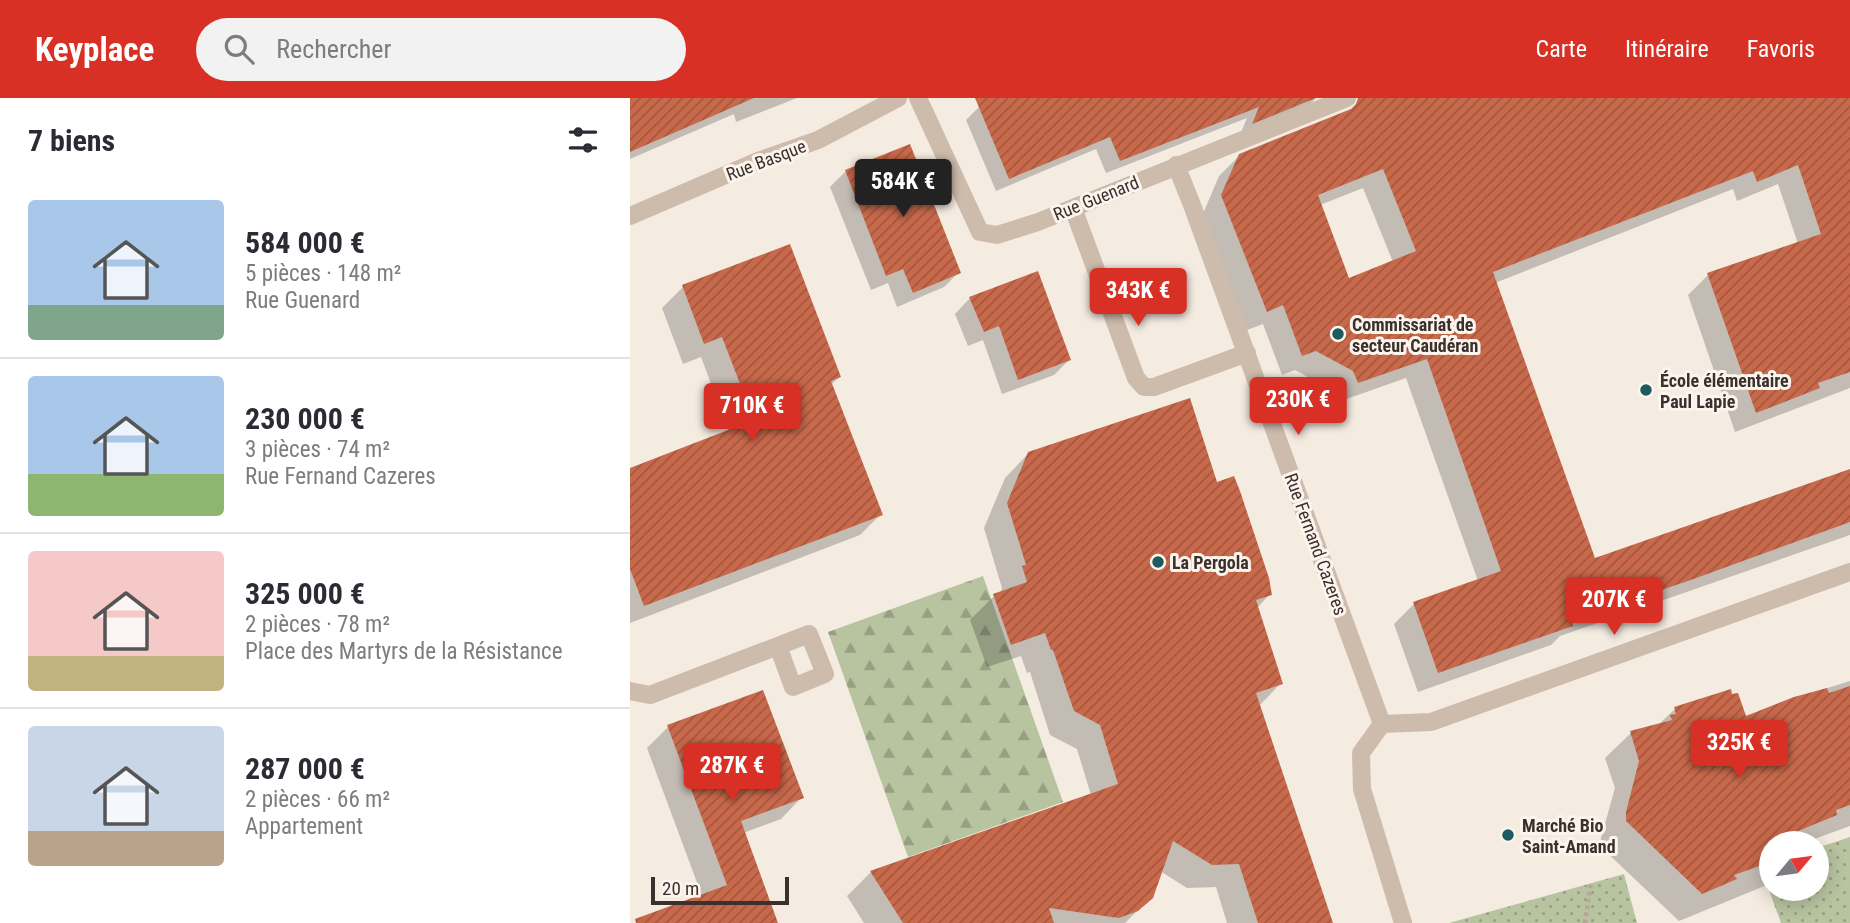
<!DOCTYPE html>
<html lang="fr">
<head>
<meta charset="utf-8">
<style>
	body { margin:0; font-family:"Roboto Condensed",sans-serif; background:#f2f2f3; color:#2b2b33; height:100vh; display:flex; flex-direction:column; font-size:26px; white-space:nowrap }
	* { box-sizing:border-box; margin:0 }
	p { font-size:23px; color:#7c7c81 }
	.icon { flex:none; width:38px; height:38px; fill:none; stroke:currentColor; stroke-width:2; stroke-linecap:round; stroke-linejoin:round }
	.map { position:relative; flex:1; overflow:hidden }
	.details { display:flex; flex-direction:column; background:#fff; width:630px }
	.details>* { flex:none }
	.needle { width:46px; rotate:61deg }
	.tools { position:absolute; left:1129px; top:733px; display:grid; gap:14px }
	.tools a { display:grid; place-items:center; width:70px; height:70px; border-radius:50%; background:#fff; box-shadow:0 4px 18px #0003; font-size:35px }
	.scale { position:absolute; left:21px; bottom:18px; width:138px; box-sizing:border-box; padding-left:7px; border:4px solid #3b302b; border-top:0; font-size:19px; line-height:24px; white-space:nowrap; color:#3b302b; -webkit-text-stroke:5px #fbf5ee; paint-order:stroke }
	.price { position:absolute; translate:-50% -60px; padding:0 16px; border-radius:7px; background:#d93025; color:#fff; font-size:23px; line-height:46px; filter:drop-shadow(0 2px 4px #0008) }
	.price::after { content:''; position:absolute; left:50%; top:42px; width:21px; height:16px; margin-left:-10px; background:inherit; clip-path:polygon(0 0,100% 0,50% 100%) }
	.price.selected { background:#222; color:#fff }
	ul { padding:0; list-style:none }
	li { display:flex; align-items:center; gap:21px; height:175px; padding:0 28px }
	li+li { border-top:2px solid #e1e1e2 }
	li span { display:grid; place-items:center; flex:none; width:196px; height:140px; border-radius:7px; color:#555 }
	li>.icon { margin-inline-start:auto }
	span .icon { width:84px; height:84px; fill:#fffc; stroke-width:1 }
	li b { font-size:30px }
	h2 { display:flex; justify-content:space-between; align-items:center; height:84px; padding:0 28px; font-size:30px }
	header { display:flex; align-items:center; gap:42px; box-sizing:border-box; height:98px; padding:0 35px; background:#d93025; color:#fff }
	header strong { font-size:33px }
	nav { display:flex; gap:38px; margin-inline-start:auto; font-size:24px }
	.search { width:490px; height:63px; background:#f2f2f3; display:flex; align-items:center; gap:18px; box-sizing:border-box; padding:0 24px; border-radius:38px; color:#7c7c81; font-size:26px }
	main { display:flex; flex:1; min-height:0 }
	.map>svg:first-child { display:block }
	.forest { fill:url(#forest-firs) }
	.park { fill:url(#park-dots) }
	.shadow { fill:#0003; fill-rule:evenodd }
	.building { fill:url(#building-hatch); fill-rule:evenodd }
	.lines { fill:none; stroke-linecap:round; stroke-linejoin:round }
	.path { stroke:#b9a596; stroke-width:4.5; stroke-dasharray:3.5 3.5; stroke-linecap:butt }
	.lane { stroke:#cdbbac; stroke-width:18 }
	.street { stroke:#cdbbac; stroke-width:18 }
	.poi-dot { fill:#1f5a5e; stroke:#fbf5ee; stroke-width:2.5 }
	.labels { text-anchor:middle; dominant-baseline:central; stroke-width:6; stroke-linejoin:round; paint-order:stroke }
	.street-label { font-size:18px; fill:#3b302b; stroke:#fbf5ee }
	.poi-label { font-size:18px; font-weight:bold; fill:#3b302b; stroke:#fbf5ee; text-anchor:start }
</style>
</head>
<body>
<header>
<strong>Keyplace</strong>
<div class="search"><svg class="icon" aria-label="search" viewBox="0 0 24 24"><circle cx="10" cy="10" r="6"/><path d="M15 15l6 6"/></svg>Rechercher</div>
<nav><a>Carte</a><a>Itinéraire</a><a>Favoris</a></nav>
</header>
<main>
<section class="details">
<h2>7 biens<svg class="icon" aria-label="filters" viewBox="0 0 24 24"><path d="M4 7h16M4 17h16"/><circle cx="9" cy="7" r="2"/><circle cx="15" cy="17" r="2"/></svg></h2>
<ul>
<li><span style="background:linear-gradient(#a9c7e8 75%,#7fa58c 0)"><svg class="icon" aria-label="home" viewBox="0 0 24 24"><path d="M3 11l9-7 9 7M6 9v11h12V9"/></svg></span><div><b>584 000 €</b><p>5 pièces · 148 m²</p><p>Rue Guenard</p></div></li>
<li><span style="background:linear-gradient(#a9c7e8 70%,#8fb573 0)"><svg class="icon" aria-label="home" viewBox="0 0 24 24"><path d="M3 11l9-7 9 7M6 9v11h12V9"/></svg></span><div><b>230 000 €</b><p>3 pièces · 74 m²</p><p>Rue Fernand Cazeres</p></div></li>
<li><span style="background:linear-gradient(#f6c9c9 75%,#c2b280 0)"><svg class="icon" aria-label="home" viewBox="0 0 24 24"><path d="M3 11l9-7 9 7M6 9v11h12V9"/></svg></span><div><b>325 000 €</b><p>2 pièces · 78 m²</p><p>Place des Martyrs de la Résistance</p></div></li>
<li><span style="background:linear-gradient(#c9d6e8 75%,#b9a48a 0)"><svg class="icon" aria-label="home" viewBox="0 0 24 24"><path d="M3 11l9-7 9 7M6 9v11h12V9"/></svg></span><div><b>287 000 €</b><p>2 pièces · 66 m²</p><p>Appartement</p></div></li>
</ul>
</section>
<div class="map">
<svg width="1220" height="825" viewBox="0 0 1220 825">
	<defs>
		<pattern id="forest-firs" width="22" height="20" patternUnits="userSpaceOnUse" patternTransform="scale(1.75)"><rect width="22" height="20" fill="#b8c4a0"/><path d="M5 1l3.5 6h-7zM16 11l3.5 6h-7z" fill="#97a083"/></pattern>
		<pattern id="park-dots" width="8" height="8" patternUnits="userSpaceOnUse" patternTransform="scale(1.75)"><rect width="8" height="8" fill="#b8c4a0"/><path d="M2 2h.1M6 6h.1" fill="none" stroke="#97a083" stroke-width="1.8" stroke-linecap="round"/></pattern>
		<pattern id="building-hatch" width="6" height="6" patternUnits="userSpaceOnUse" patternTransform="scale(1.75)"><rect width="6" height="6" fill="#c8694b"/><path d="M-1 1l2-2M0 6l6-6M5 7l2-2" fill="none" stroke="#a4573f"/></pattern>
	</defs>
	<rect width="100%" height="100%" fill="#f4ebe1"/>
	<!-- forest -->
	<path class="forest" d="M353,478l80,226 -155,55 -80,-225z"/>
	<!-- park -->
	<path class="park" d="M1220,739v86h-69l-20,-55 10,-4v25h45l1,-41z
		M994,776l13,49h-188z"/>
	<!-- shadow -->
	<path class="shadow" d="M0,0h167l-61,24 -2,-8 -104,45z
		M370,0h316l-11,12 -65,25 7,-17 -141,55 -10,-24 -100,42 -30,-71 13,-13z
		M830,0h390v290l-115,44 -47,-137 20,-20 90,-31 -20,-60 -41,17 -4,-12 -238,94 99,278 256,-90v64l-290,101 -9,9 -133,47 -24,-68 20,-20 64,-23 -72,-203 -68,24 -4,-11 -39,-21 -13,5 -19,-51 -16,6 -45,-114 17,-40 21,-21zM733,90l30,74 -45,18 -28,-75z
		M216,73l113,101 -15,15 -47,20 -9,-24 -17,7 -41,-103z
		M53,189l156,90 -8,8 50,129 -21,21 -230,88v-153l99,-38 -28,-75 -18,7 -21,-56z
		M340,200l99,62 -15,15 -52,19 -19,-54 -15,6 -13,-32z
		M399,355l187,31 54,110 -13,14 24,75 -22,23 72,217h-104l-11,-36 -29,1 -27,-17 -9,26 -26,26h-261l-17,-27 24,-24 220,-77 -14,-46 -27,-14 -20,-63 -3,1 -6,-17 -34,11 -17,-47 24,-24 6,-2 2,-6 -18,-60 21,-50z
		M1220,583v145l-49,18h-30v36l-4,5 -88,36 -78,-74v-9l14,-50 -10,-30 26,-25 27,-8 17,-16 70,10 47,-20z
		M38,629l134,70 -21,22 -38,14 33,90h-132l58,-27 -55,-148z"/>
	<!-- building -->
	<path class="building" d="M0,0h124l-124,54z
		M345,0h341l-64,26 7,-17 -139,54 -10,-24 -101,42z
		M728,0h492v274l-32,11 2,5 -64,25 -49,-140 114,-39 -23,-69 -41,17 -4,-11 -260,101 102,286 255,-89v53l-162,59 -116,39 1,6 -135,47 -25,-71 88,-31 -74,-212 -69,24 -5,-12 -37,-20 -14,5 -19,-51 -16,7 -46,-117 18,-41 112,-45 5,-5zM753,71l33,82 -67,27 -31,-83z
		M280,46l51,129 -48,20 -10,-24 -17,7 -41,-106z
		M160,146l51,133 -10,4 52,134 -239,91 -14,-37v-101l124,-48 -32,-83 -18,7 -22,-59z
		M408,173l33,89 -53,20 -19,-54 -15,6 -15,-35z
		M560,300l27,84 17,-6 6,15 29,87 3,17 -16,5 27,84 -27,9 77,230h-75l-19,-59 -27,1 -39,-24 -20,57 -15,13 -19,7 -70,-10 5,15h-151l-33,-52 248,-87 -18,-59 -26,-14 -21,-61h-2l-6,-17 -34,12 -18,-51 34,-12 -5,-16 4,-1 -19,-62 21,-51z
		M1220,588v119l-14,5 1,5 -66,27v20l-37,13 3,4 -35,15 -76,-73v-9l13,-51 -9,-30 42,-11 -2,-5 6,-1 -2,-7 57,-18 1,5 6,-1 8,23 48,-19 33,-9 2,5z
		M133,592l41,108 -63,23 37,102h-142l-1,-4 92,-34 -60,-160z"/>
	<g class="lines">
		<!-- path -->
		<path class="path" d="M955,825l6,-40"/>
		<!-- lane -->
		<path class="lane" d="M0,593l20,4 159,-61 16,40 -32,13 -15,-41"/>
		<!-- street -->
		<path class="street" d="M288,0l62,134 17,3 41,-13 309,-124
			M546,67l16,40 190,519
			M443,110l63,170 8,9h10l93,-34
			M0,118l128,-55 60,-21 80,-42
			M752,626l49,-2 419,-150
			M752,626l-21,29 1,36 41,134"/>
	</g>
	<!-- markers -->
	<g class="poi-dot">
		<circle cx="708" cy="236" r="7"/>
		<circle cx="1016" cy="292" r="7"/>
		<circle cx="528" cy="464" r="7"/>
		<circle cx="878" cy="737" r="7"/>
	</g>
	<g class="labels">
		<!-- street labels -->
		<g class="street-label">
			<text transform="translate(136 62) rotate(-21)">Rue Basque</text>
			<text transform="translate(466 100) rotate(-22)">Rue Guenard</text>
			<text transform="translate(686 446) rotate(70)">Rue Fernand Cazeres</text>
		</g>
		<!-- poi labels -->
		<g class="poi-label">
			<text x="722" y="226">Commissariat de<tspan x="722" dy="21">secteur Caudéran</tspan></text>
			<text x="1030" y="282">École élémentaire<tspan x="1030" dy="21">Paul Lapie</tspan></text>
			<text x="542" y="464">La Pergola</text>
			<text x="892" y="727">Marché Bio<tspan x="892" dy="21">Saint-Amand</tspan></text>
		</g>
	</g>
</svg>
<div class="tools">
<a><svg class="needle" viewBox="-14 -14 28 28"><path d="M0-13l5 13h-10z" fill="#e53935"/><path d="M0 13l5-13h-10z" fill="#7c7c81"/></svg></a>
</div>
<div class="scale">20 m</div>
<b class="price selected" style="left:273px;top:121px">584K €</b>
<b class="price" style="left:508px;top:230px">343K €</b>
<b class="price" style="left:668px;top:339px">230K €</b>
<b class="price" style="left:122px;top:345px">710K €</b>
<b class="price" style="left:984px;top:539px">207K €</b>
<b class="price" style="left:1109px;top:682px">325K €</b>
<b class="price" style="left:102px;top:705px">287K €</b>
</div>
</main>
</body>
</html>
